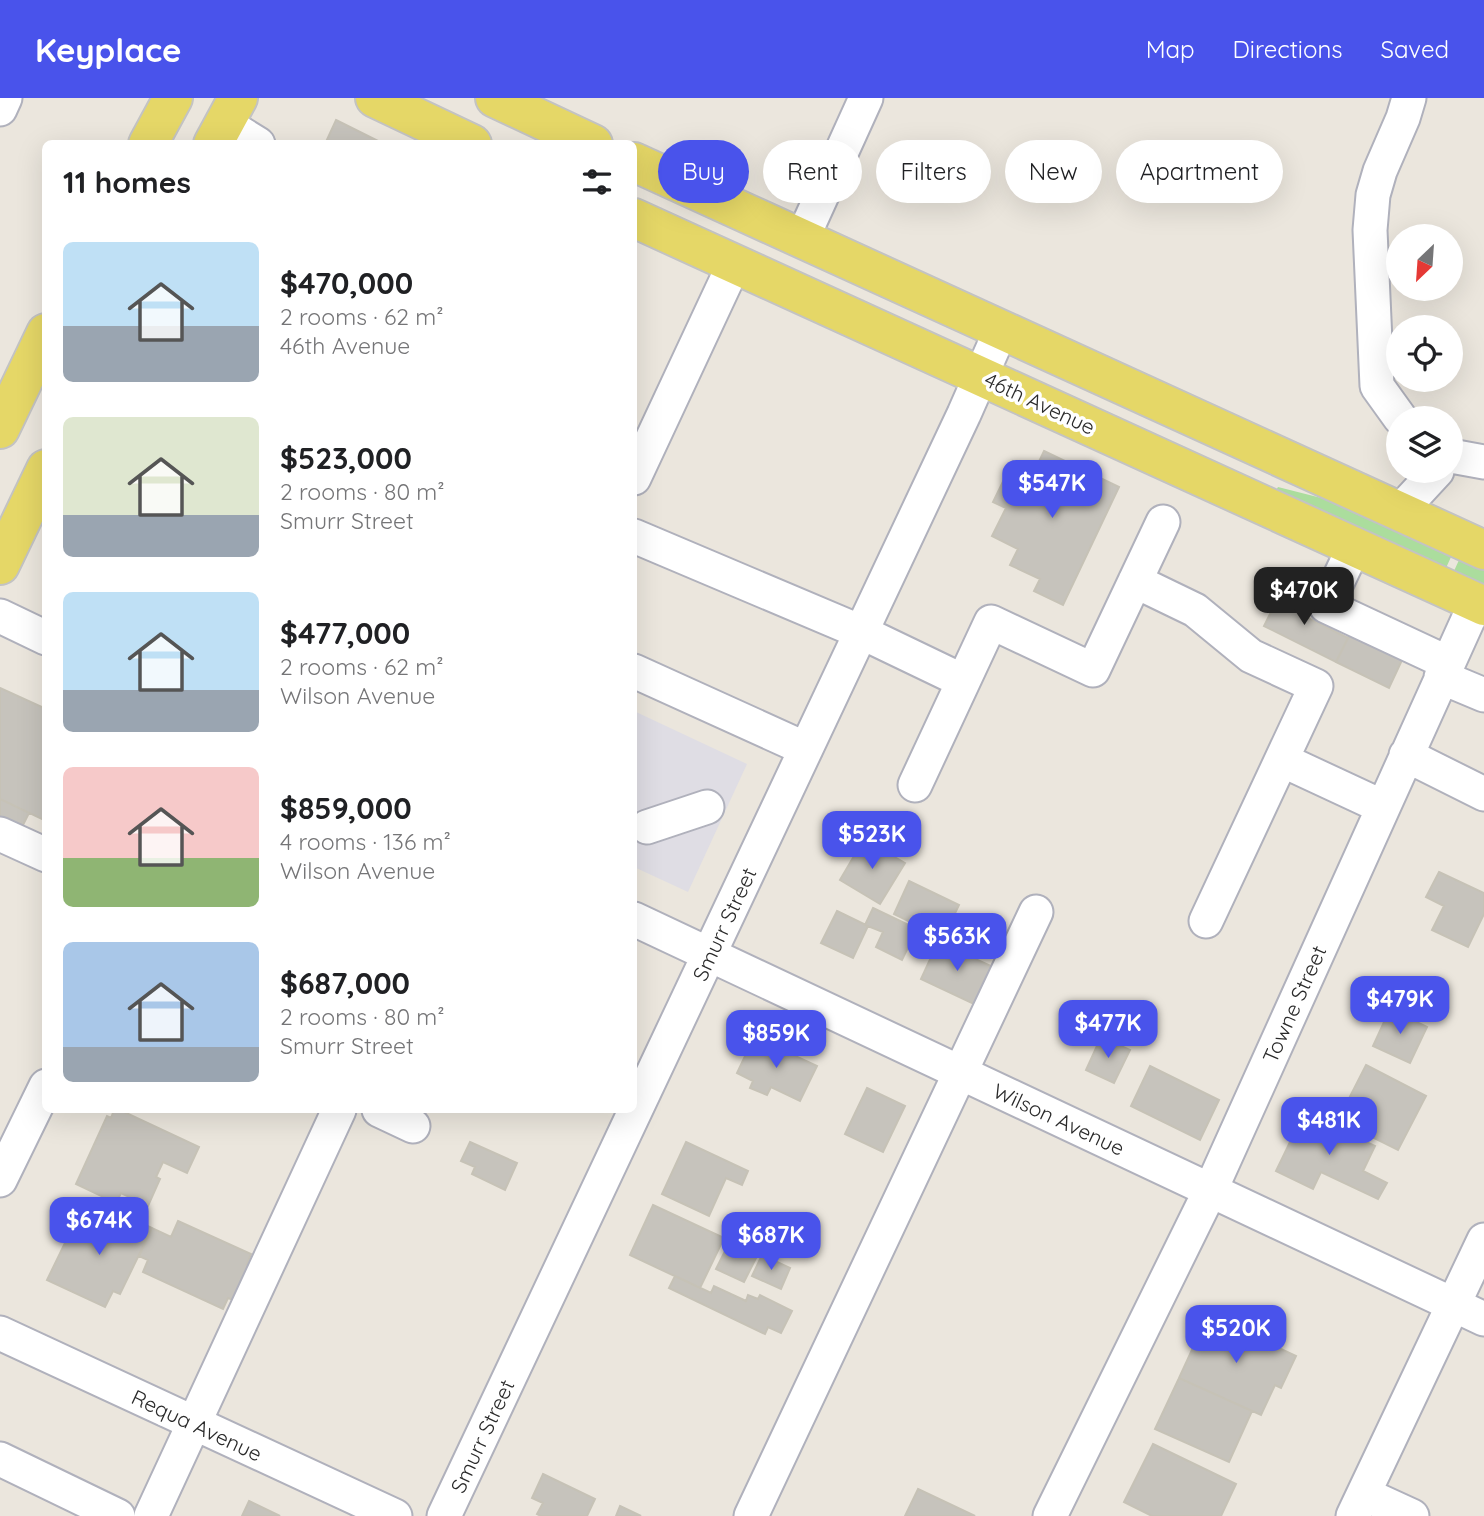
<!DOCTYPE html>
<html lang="en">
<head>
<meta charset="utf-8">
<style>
	body { margin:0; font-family:Quicksand,sans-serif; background:#f2f2f2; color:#202124; height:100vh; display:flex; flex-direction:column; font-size:26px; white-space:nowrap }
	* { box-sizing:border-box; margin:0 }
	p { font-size:23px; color:#757577 }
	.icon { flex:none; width:38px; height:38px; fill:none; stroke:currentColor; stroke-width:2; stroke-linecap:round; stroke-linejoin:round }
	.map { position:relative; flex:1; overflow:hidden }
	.sheet { position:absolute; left:42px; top:42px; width:595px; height:973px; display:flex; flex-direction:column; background:#fff; border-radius:10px; box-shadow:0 7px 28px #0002 }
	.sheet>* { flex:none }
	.banner { position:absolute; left:658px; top:42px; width:665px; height:63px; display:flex; gap:14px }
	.needle { width:46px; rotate:205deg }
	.controls { position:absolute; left:1386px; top:126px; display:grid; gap:14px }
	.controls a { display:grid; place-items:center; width:77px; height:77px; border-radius:50%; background:#fff; box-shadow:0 7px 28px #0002; font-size:35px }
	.price { position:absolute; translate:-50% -60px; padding:0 16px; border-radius:14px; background:#4953eb; color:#fff; font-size:23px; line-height:46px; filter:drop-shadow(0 2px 4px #0008) }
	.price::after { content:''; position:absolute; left:50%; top:42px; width:21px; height:16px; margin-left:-10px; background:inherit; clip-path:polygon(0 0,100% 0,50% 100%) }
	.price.active { background:#222; color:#fff }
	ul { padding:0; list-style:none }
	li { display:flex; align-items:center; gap:21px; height:175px; padding:0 21px }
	li span { display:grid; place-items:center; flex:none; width:196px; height:140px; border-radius:10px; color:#555 }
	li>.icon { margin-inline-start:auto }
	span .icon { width:84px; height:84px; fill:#fffc; stroke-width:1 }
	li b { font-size:30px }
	h2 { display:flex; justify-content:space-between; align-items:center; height:84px; padding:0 21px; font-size:30px }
	.pill { padding:0 24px; border-radius:32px; background:#fff; box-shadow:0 7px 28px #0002; font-size:24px; line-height:63px }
	.pill.active { background:#4953eb; color:#fff }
	header { display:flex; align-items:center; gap:42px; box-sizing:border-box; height:98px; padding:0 35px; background:#4953eb; color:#fff }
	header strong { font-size:33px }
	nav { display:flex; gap:38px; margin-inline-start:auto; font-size:24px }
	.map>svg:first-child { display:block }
	.industrial { fill:#dfdde4 }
	.green { fill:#abdd9d }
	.building { fill:#c6c3bc; stroke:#c6c2b6; stroke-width:2 }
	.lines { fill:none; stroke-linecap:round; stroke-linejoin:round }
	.minor-casing { stroke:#b0b1bc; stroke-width:37 }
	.major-casing { stroke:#c3c3c3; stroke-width:42 }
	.minor { stroke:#fff; stroke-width:33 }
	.major { stroke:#e5d767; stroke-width:38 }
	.labels { text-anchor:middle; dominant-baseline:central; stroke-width:7; stroke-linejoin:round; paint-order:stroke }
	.street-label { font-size:21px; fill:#2a2a2a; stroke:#fff }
</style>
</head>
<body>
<header>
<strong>Keyplace</strong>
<nav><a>Map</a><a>Directions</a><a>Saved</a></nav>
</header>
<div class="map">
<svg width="1484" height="1418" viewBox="0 0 1484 1418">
	<rect width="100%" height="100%" fill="#ebe6dd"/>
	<!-- industrial -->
	<path class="industrial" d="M634,613l113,53 -59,128 -54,-25z"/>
	<!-- green -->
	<path class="green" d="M1278,389l63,16 109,49 1,5 -5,11 -172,-74z
		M1463,461l21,9v21l-30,-18 5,-11z"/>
	<!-- building -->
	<path class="building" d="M336,22l48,24h-59z
		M1044,353l75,36 -56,118 -29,-14 6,-12 -30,-14 8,-16 -26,-13 14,-28 -13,-6 20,-41 21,11z
		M1283,490l21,11 -6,14 50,25 -12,24 -72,-36z
		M1351,534l52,26 -14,30 -53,-26z
		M0,590l46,21v112l-46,-22z
		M0,701l29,14 -13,26 -16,-8z
		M864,741l41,24 -25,41 -40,-24z
		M1439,774l45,21v21l-16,33 -36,-17 12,-24 -18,-9z
		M909,783l50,24 -16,33 -49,-24z
		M873,810l44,21 -15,31 -26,-13 7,-15 -18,-7z
		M837,813l31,15 -15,32 -32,-15z
		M938,844l55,25 -17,38 -55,-26z
		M1390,911l37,18 -17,36 -37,-17z
		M754,939l63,29 -17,35 -29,-14 -4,8 -17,-7 3,-7 -16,-8z
		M1101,939l29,13 -16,33 -28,-13z
		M1366,967l60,31 -28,54 -60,-30z
		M1150,968l69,34 -19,40 -69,-34z
		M867,990l38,18 -22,46 -38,-18z
		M114,1012h6l79,37 -12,26 -24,-11 -7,15 4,2 -12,27 -27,-13 -5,10 -40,-19 31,-68 4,2z
		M1304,1015l71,33 -12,25 24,12 -9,16 -57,-27 -8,17 -37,-18z
		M470,1044l47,21 -12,27 -33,-16 3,-7 -14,-6z
		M686,1044l62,29 -6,14 -16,-7 -17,38 -47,-22z
		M653,1107l71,33 -24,50 -70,-33z
		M82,1110l41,19 5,-10 24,11 -32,66 -7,-3 -8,16 -58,-27z
		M178,1123l73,33 -4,10 5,2 -16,35 -8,-3 -5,11 -80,-37 5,-12 -9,-4 13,-28 19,9z
		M753,1134l16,7 -7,14 -15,-8z
		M729,1145l28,13 -13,26 -28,-13z
		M762,1157l28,13 -9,21 -29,-13z
		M675,1178l36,17 3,-7 32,15 2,-6 10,4 2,-4 32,16 -11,22 -13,-6 -3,7 -96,-46z
		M1208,1217l88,41 -15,32 -6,-3 -14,30 -82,-37z
		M1179,1280l73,33 -23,51 -74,-33z
		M1153,1346l83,40 -15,32h-69l-28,-14z
		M543,1376l52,25 -8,17h-46l-4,-2 6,-11 -11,-5z
		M918,1391l57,27h-70z
		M249,1403l31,15h-38z
		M620,1408l21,10h-25z"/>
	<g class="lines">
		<!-- minor casing -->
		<g class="minor-casing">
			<path id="minor" d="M0,11l5,-11
				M224,25l34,21
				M802,141l64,-141
				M1400,320l-23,-32 -7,-156 3,-35 7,-24 23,-53 6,-20
				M1451,358l33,6
				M634,380l100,-214
				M1400,413l37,-40
				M634,438l227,96 102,49
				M1354,449l-28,59 122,57
				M1135,483l60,29 56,46 65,30 -110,235
				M0,518l46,22
				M634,573l172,78
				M1441,579l43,18
				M1406,657l78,39
				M1282,662l101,47
				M915,687l76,-163 102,48 70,-148
				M647,729l60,-20
				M0,736l46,21
				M634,821l850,400
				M379,1012l34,16
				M0,1082l46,-94
				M0,1235l395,183
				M0,1361l118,57
				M1364,1396l48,22
				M151,1418l188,-406
				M444,1418l520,-1102 37,-84
				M751,1418l285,-604
				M1050,1418l161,-327 265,-587
				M1353,1418l131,-276"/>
		</g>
		<!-- major casing -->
		<g class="major-casing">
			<path id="major" d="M375,0l97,46
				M495,0l98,46
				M148,46l25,-46
				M213,46l25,-46
				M634,64l850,388
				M634,120l850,388
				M0,331l46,-96
				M0,467l46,-96"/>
		</g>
		<!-- minor -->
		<use href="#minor" class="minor"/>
		<!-- major -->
		<use href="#major" class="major"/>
	</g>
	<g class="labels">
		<!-- street labels -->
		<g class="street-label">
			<text transform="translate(1040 305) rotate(25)">46th Avenue</text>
			<text transform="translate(724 826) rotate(-65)">Smurr Street</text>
			<text transform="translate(1294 906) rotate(-66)">Towne Street</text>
			<text transform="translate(1059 1021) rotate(25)">Wilson Avenue</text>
			<text transform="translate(197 1327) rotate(25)">Requa Avenue</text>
			<text transform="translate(482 1338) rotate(-65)">Smurr Street</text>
		</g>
	</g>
</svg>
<div class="controls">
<a><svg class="needle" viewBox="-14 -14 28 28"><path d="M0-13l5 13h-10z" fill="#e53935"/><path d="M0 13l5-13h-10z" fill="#757577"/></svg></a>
<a><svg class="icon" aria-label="locate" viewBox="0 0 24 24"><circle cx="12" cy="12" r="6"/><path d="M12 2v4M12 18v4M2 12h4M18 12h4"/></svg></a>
<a><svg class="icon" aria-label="layers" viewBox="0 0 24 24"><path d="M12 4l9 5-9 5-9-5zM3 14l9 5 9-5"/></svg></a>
</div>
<b class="price" style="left:1052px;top:422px">$547K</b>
<b class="price active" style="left:1304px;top:529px">$470K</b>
<b class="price" style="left:872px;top:773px">$523K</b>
<b class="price" style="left:957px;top:875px">$563K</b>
<b class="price" style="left:1400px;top:938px">$479K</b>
<b class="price" style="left:1108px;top:962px">$477K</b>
<b class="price" style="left:776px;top:972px">$859K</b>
<b class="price" style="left:1329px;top:1059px">$481K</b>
<b class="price" style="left:99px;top:1159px">$674K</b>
<b class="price" style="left:771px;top:1174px">$687K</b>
<b class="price" style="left:1236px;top:1267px">$520K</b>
<div class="banner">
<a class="pill active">Buy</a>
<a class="pill">Rent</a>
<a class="pill">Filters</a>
<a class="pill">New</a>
<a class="pill">Apartment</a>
</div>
<section class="sheet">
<h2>11 homes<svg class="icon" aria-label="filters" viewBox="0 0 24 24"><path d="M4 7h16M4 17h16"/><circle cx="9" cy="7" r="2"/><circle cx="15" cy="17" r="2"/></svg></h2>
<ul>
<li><span style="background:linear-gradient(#bfe0f5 60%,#9aa5b1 0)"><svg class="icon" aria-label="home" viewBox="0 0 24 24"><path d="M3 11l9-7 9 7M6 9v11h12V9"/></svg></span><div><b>$470,000</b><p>2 rooms · 62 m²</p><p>46th Avenue</p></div></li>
<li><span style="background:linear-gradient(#dfe7d0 70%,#9aa5b1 0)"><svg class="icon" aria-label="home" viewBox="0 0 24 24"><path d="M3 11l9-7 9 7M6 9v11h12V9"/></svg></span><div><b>$523,000</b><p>2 rooms · 80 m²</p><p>Smurr Street</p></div></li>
<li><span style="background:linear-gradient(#bfe0f5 70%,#9aa5b1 0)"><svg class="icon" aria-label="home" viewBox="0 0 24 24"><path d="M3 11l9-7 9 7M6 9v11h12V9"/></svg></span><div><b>$477,000</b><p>2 rooms · 62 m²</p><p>Wilson Avenue</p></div></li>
<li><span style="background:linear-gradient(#f6c9c9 65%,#8fb573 0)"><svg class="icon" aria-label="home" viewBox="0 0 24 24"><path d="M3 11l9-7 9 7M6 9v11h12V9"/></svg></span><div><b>$859,000</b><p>4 rooms · 136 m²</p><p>Wilson Avenue</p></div></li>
<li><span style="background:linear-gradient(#a9c7e8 75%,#9aa5b1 0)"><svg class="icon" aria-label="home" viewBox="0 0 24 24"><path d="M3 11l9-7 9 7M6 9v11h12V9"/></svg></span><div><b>$687,000</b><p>2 rooms · 80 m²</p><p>Smurr Street</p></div></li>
</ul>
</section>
</div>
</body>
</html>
